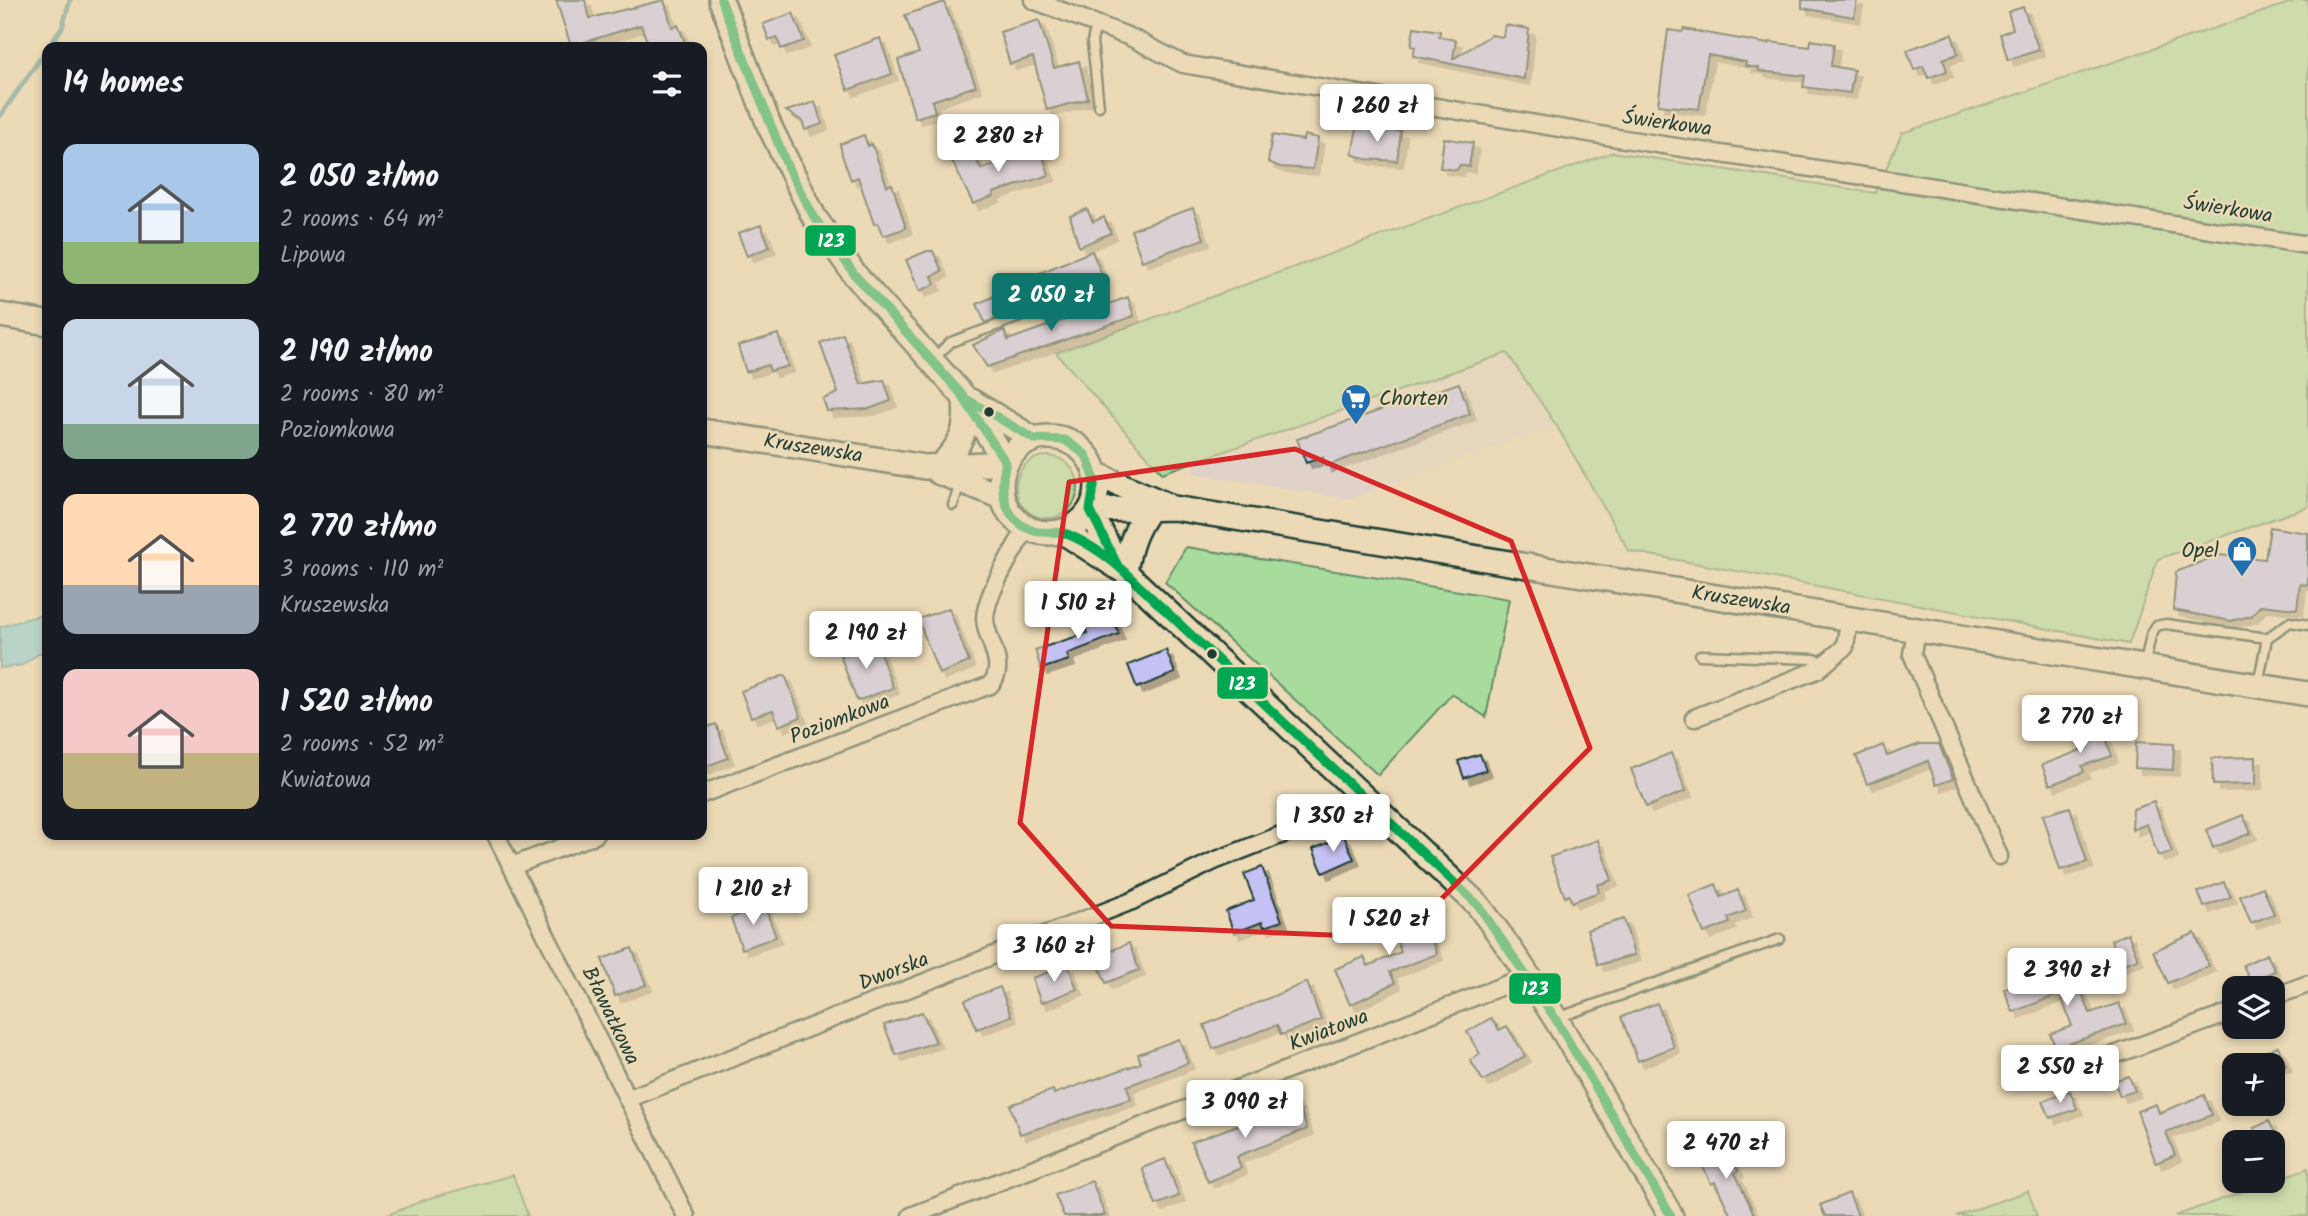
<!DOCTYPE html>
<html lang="en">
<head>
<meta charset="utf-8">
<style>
	body { margin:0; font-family:Kalam,sans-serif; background:#242831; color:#f1f3f6; height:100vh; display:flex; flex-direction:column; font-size:26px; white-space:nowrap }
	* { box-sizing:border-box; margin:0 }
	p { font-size:23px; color:#9ea1a6 }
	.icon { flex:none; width:38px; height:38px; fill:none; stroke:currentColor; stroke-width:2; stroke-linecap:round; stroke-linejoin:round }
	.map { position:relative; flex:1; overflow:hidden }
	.sheet { position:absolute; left:42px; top:42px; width:665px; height:798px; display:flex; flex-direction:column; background:#171b24; border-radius:14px; box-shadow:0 4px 10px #0003 }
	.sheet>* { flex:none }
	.controls { position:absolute; left:2222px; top:976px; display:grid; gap:14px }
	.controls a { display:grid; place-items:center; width:63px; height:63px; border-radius:14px; background:#171b24; box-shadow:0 4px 10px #0003; font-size:35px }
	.price { position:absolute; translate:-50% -60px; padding:0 16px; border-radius:7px; background:#fff; color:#222; font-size:23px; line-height:46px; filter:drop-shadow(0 2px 4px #0008) }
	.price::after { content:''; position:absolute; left:50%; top:42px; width:21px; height:16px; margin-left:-10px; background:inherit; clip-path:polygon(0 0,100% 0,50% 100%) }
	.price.on { background:#0f766e; color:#fff }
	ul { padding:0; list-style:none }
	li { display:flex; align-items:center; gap:21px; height:175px; padding:0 21px }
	li span { display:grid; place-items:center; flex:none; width:196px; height:140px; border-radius:14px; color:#555 }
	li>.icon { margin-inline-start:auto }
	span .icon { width:84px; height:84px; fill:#fffc; stroke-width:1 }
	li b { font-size:30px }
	h2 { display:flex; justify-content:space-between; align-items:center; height:84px; padding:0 21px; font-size:30px }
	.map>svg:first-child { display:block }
	.built { fill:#e0d2c9 }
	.green { fill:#a8dc9d; stroke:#648c68; stroke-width:2 }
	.water { fill:#7dcadb; stroke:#579298; stroke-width:2 }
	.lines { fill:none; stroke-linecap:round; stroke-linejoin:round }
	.stream { stroke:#579298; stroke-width:5 }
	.building { fill:#c4c1f4; stroke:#1f3d34; stroke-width:2; filter:url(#shadow) }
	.lane-casing { stroke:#1f3d34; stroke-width:13 }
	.street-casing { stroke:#1f3d34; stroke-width:21 }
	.secondary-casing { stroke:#1f3d34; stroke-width:28 }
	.lane { stroke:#ecdab7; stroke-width:8 }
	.street { stroke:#ecdab7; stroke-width:16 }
	.secondary { stroke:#ecdab7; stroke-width:23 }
	.bus-1-casing { stroke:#ecdab7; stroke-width:14 }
	.bus-1 { stroke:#00a651; stroke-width:9 }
	.marked { fill:none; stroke:#d62828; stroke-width:5; stroke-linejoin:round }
	.bus-dot { fill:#1f3d34; stroke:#ecdab7; stroke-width:2.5 }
	.labels { text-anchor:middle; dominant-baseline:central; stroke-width:5; stroke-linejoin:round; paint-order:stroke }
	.street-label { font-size:21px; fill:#1f3d34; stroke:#ecdab7 }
	.poi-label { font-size:21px; fill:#1f3d34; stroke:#ecdab7; text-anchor:start }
	.line-badge { stroke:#ecdab7; stroke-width:2.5 }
	.badge-label { font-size:19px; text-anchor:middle; font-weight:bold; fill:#fff }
</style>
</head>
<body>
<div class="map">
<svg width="2308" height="1216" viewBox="0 0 2308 1216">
	<defs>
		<filter id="shadow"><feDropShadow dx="6" dy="6" stdDeviation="0" flood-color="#0004"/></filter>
	</defs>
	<rect width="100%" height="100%" fill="#ecdab7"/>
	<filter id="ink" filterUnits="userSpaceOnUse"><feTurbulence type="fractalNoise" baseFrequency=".0143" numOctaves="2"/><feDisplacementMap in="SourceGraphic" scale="14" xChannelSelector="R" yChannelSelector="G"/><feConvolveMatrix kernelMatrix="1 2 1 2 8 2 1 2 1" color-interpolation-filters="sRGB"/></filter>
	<g filter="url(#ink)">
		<!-- built -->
		<path class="built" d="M1507,353l49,72 -207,74 -157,-26 2,-10z"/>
		<!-- green -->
		<path class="green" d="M2298,0h10v507l-150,52 -29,85 -500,-93 -73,-126 -49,-72 -345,120 -106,-120 557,-201 262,41 27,-60z
			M1016 487a31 31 0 1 1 62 0a31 31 0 1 1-62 0Z
			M1186,547l323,52 -23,118 -34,-23 -74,81 -213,-193z
			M2308,1168v48h-133z
			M513,1175l15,41h-143l42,-17z
			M2028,1191l9,25h-81z"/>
		<!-- water -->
		<path class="water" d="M47,613v35l-25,17 -22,3v-41z"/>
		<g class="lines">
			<!-- stream -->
			<path class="stream" d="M48,47l14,-19 8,-28
				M0,116l47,-67"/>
		</g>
		<!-- building -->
		<path class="building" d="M556,0h29l5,18 74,-18 8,27 6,-2 9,22h-38l-8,-22 -70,21z
			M1802,0h55l-3,17 -52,-9z
			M944,2l32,84 -44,15 3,11 -20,6 -17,-58 21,-7 -14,-38z
			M2023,7l16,43 -31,10 -8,-26 13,-5 -5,-17z
			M793,13l11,28 -23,8 -4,-12 -8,3 -6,-16z
			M1039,20l15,48 25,-7 9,38 -41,11 -14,-53 -23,7 -10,-32z
			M1505,25l24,4 -5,50 -111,-23 2,-9 -4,-1 3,-19 26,4 -1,6 17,3 -3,19 38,-24 12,2z
			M1684,29l84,15 1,-2 41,5 1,-7 23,4 -3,22 23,4 -4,23 -47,-6 2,-11 -46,-5v-3l-14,-2 1,-4 -38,-7 -9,54 -41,-4 10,-75 14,2z
			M1952,34l6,20 -15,5 4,12 -19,7 -5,-12 -9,4 -7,-20z
			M880,38l12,36 -44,16 -14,-35z
			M815,102l7,22 -17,6 -3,-9 -16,-10z
			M1357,128l44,3 -4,30 -32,-2 -13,-5z
			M864,135l4,11 4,-2 15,42 5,-2 14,44 -23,8 -5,-13 -4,1 -16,-47 -7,3 -9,-25 -2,-11z
			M1272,135l31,5 1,-5 14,3 -5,31 -33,-2 -12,-5z
			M1444,138l29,5 -4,24 -9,-2 -3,5 -17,-2z
			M1041,150l8,25 -56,18 1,3 -21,8 -21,-43 20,-10 9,18z
			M1193,208l11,31 -62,22 -11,-31z
			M1087,209l6,13 11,-5 7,16 -32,14 -9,-31z
			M761,225l9,22 -23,9 -9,-23z
			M927,251h6l9,20 -10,5 3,8 -15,7 -14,-31z
			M1092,251l10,24 -117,48 -8,-19 29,-13 -2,-3z
			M1128,297l6,19 -147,51 -14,-22 31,-15 4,10z
			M778,334l10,32 -18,5 -2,-6 -22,7 -8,-26z
			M843,334l18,50 23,-4 7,21 -22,8 -42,2 -4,-12 15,-6 -18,-50z
			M1459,383l11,31 -144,52 -3,-9 -17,6 -9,-24z
			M2270,527l38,6v52l-8,-1 -3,25 -36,-4 -10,11 -20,5 -58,-11 3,-38 42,-17 47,4z
			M949,608l20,54 -30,12 -21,-55z
			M1110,612l9,22 -52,20 2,6 -28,9 -6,-19 52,-17 -4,-11z
			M876,642l17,46 -36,13 -17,-46z
			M1166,650l9,23 -38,15 -9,-23z
			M785,675l16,42 -22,9 -6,-16 -22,7 -10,-26z
			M2100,720l12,36 -30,10 2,6 -34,13 -8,-20 45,-17 -7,-22z
			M716,724l12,34 -26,10v-39z
			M2136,742l38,2 -1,26 -38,-2z
			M1920,744h19l14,35 -17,6 -8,-24 -61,23 -11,-28 27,-11 4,11z
			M1671,753l15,38 -40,16 -15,-38z
			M1480,754l6,16 -22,8 -6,-17z
			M2256,757v27l-43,1 -1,-27z
			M2154,802l18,50 -14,4 -11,-32 -15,6 1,-21z
			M2070,807l17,55 -27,8 -17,-55z
			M2243,815l8,18 -38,15 -7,-18z
			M1344,836l10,23 -31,14 -10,-24z
			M1598,840l14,40 -15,5 2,7 -27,10 -3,-7 -4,2 -15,-40z
			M1262,867l20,54 -18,6 -2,-5 -28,11 -8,-22 28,-11 -10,-26z
			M2224,882l7,15 -27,10 -6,-15z
			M1716,884l5,13 17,-7 8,21 -18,7 2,5 -26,10 -15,-38z
			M2263,887l11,27 -23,9 -11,-27z
			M1418,904l19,50 -47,18 5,11 -45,22 -15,-36 29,-12 4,9 33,-14 -14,-37z
			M764,905l12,32 -34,12 -11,-31z
			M1624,919l10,36 -36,10 -11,-35z
			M2128,933l10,26 -18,6 -9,-25z
			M2195,933l14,33 -41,17 -15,-32z
			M1129,943l10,27 -33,13 -11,-26z
			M632,948l14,37 -31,11 -13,-37z
			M2267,954l8,17 -25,10 -7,-16z
			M1068,965l9,24 -36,14 -9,-25z
			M2073,971l17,42 29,-10 8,21 -71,24 -6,-14 22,-8 -12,-32 -47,18 -9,-23 31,-13 3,9z
			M1307,982l14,38 -40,15 -4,-10 -64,24 -9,-24z
			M1000,987l11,29 -34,13 -12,-29z
			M1657,1003l17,44 -36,14 -17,-44z
			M922,1012l14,30 -40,13 -12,-30z
			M1491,1018l8,12 8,-4 18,30 -42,25 -13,-21 10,-6 -13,-22z
			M1179,1039l9,24 -61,23 4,13 -111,35 -10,-29 43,-15 1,4 87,-31 -3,-9z
			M2278,1046l8,20h-56z
			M2129,1076l6,15 -15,5 -6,-15z
			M2070,1091l7,18 -27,9 -7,-17z
			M2204,1095l8,20 -46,17 9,23 -19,8 -19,-52 19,-7 3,9z
			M1298,1103l9,26 -67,26 -3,2 4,11 -33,14 -17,-40z
			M2269,1121l11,22h-20l-6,-15z
			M1724,1144l14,27 -3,2 20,43h-24l-16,-34 -4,2 -13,-28z
			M1165,1159l14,37 -23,9 -14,-37z
			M1092,1181l13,35h-41l-9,-21z
			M1849,1193l9,23h-33l-5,-11z"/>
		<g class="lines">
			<!-- lane casing -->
			<g class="lane-casing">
				<path id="lane" d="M1096,24l-4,18 7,64
					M933,359l18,-17 151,-55
					M953,505l7,-21
					M1700,655l114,4 12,4
					M2145,663l6,-28 5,-9 10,-2 101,14
					M2258,685l9,-47 23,-16 18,3
					M1557,1018l223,-79"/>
			</g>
			<!-- street casing -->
			<g class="street-casing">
				<path id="street" d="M1033,0l97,37 53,27 435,74 690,107
					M1916,630l-4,24 87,202
					M1694,718l123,-48 28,-23 4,-28
					M702,794l288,-109c19,-20 -5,-45 -5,-67 1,-25 29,-67 41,-90
					M496,835l190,381
					M512,866l83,-31
					M2273,997l35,-13
					M2084,1066l151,-55
					M627,1099l505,-198 82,-40 154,-60
					M911,1216l617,-240"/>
			</g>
			<!-- secondary casing -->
			<g class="secondary-casing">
				<path id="secondary" d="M721,0l48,125 45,92 41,58 110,123 41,65
					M0,315l47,8
					M971,401l63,38
					M702,431l223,36 81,-4
					M1001 485a48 48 0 1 1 96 0a48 48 0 1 1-96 0Z
					M939,467c22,-21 29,-36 26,-66
					M938,472l64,25
					M1098,475l67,29
					M1090,510l84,-2 1134,186
					M1090,510l28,56
					M1063,532l62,40 353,333c74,97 131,206 193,311
					M1125,572c4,-26 10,-43 25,-64"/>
			</g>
			<!-- lane -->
			<use href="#lane" class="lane"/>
			<!-- street -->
			<use href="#street" class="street"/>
			<!-- secondary -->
			<use href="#secondary" class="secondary"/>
			<!-- bus-1 casing -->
			<g class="bus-1-casing">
				<path id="bus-1" d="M721,0l67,168 26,49 41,58 110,123 69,41 31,1 21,15 9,25 -5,30 28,56 360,339 77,113 116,198
					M959,391l47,72c-8,27 -2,58 28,68 11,3 22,-1 33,3 24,10 48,28 67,47"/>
			</g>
			<!-- bus-1 -->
			<use href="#bus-1" class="bus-1"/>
		</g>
	</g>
	<!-- marked area -->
	<path d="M0 0H2308V1216H0ZM1295,449l216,92 79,207 -187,190 -292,-12 -91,-103 49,-341z" fill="#ecdab7" fill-opacity=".55" fill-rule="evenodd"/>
	<path class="marked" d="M1295,449l216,92 79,207 -187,190 -292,-12 -91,-103 49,-341z"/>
	<!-- icons -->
	<defs>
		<g id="supermarket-pin" transform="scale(1.575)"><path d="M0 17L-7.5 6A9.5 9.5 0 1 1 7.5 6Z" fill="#1f6fb2" stroke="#ecdab7"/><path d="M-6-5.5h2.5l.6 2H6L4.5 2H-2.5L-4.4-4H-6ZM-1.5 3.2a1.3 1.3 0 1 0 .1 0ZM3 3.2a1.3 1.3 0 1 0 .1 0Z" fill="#fff"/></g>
		<g id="shop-pin" transform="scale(1.575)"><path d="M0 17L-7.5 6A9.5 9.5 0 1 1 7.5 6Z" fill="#1f6fb2" stroke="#ecdab7"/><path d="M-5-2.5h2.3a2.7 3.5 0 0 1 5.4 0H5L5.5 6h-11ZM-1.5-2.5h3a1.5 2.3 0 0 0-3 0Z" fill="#fff"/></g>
	</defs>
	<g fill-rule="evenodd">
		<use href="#supermarket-pin" x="1356" y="399"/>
		<use href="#shop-pin" x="2242" y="551"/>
	</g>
	<!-- markers -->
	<g class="bus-dot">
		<circle cx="989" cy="412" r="6"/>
		<circle cx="1212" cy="654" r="6"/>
	</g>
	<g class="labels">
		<!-- street labels -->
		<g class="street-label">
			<text transform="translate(1667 124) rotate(8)">Świerkowa</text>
			<text transform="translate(2228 210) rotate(9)">Świerkowa</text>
			<text transform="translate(813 449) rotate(9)">Kruszewska</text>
			<text transform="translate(1741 601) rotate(9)">Kruszewska</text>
			<text transform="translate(840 720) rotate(-21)">Poziomkowa</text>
			<text transform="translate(894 972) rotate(-21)">Dworska</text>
			<text transform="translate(610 1016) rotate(64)">Bławatkowa</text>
			<text transform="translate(1329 1031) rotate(-21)">Kwiatowa</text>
		</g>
		<!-- poi labels -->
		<g class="poi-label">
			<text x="1379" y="399">Chorten</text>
			<text x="2219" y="551" text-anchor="end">Opel</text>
		</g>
	</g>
	<g class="line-badge">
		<rect x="804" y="224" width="53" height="33" rx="7" fill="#00a651"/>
		<rect x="1216" y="666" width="53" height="34" rx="7" fill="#00a651"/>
		<rect x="1508" y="972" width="54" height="33" rx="7" fill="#00a651"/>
	</g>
	<g class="badge-label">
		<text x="831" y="247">123</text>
		<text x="1242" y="690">123</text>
		<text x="1535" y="995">123</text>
	</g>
</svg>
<div class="controls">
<a><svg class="icon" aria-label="layers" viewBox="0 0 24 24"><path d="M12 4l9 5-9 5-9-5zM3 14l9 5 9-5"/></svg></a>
<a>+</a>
<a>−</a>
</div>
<b class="price" style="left:1377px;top:144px">1 260 zł</b>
<b class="price" style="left:998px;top:174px">2 280 zł</b>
<b class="price on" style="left:1051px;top:333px">2 050 zł</b>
<b class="price" style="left:1078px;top:641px">1 510 zł</b>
<b class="price" style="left:866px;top:671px">2 190 zł</b>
<b class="price" style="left:2080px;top:755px">2 770 zł</b>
<b class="price" style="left:1333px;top:854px">1 350 zł</b>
<b class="price" style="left:753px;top:927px">1 210 zł</b>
<b class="price" style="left:1389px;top:957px">1 520 zł</b>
<b class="price" style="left:1054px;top:984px">3 160 zł</b>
<b class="price" style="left:2067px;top:1008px">2 390 zł</b>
<b class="price" style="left:2060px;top:1105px">2 550 zł</b>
<b class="price" style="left:1245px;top:1140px">3 090 zł</b>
<b class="price" style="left:1726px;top:1181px">2 470 zł</b>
<section class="sheet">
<h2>14 homes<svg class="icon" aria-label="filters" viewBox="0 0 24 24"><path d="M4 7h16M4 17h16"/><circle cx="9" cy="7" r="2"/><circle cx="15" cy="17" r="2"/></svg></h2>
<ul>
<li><span style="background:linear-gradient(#a9c7e8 70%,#8fb573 0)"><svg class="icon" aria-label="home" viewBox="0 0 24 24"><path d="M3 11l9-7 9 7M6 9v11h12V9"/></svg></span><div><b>2 050 zł/mo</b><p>2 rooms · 64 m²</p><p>Lipowa</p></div></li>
<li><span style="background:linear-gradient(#c9d6e8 75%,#7fa58c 0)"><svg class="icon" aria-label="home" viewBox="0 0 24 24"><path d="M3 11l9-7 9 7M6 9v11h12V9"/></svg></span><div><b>2 190 zł/mo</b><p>2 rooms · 80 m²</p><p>Poziomkowa</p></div></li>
<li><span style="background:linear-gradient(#ffd9b3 65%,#9aa5b1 0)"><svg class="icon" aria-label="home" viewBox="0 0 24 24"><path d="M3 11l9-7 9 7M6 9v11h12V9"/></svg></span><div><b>2 770 zł/mo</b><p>3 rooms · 110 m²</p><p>Kruszewska</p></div></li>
<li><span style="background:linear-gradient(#f6c9c9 60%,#c2b280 0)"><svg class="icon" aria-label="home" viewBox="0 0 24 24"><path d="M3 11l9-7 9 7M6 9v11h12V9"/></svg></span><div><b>1 520 zł/mo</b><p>2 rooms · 52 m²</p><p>Kwiatowa</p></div></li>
</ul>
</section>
</div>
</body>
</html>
